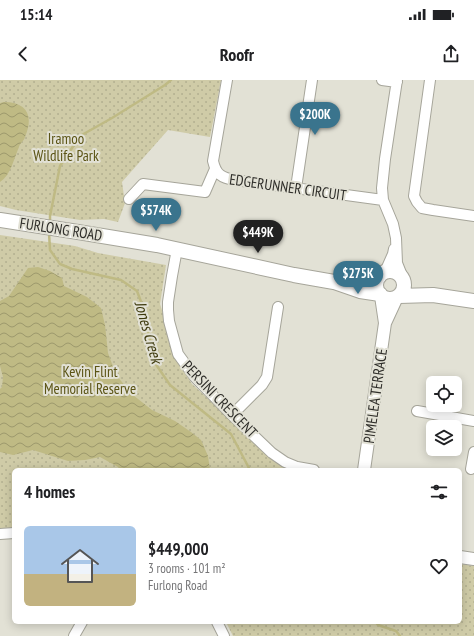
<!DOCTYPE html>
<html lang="en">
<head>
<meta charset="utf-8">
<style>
	body { margin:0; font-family:"PT Sans Narrow",sans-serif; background:#f6f6f6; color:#202124; height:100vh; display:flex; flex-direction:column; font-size:15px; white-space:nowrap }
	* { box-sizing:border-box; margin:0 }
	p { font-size:13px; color:#757577 }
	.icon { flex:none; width:22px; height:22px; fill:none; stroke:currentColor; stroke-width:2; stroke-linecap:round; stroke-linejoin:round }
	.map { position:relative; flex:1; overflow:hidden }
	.details { position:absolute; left:12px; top:388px; width:450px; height:156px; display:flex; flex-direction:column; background:#fff; border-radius:6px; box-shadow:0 2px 10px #0003 }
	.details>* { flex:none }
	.controls { position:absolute; left:426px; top:296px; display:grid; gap:8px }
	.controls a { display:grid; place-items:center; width:36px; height:36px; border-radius:6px; background:#fff; box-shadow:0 2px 10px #0003; font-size:20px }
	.price { position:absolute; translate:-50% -34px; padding:0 9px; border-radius:14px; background:#3a748d; color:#fff; font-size:13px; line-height:26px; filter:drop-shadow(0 1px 2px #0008) }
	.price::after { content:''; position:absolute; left:50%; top:24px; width:12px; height:9px; margin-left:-6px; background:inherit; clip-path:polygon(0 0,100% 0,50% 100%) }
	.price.selected { background:#222; color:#fff }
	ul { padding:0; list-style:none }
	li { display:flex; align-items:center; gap:12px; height:100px; padding:0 12px }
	li span { display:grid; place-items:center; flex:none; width:112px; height:80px; border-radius:6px; color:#555 }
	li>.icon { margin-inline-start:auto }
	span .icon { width:48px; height:48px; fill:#fffc; stroke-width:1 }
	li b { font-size:17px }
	h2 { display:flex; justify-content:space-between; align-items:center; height:48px; padding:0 12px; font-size:17px }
	.status { display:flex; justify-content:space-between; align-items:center; height:28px; padding:0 20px; background:#fff; direction:ltr }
	.status svg { height:11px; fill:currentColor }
	header { display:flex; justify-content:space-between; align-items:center; height:52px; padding:0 12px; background:#fff; font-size:18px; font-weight:700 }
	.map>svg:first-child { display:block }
	.park { fill:url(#park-dots) }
	.water { fill:url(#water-waves) }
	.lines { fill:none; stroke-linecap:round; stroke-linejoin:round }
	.stream { stroke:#bfba84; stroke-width:2.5 }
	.minor-casing { stroke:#a6a59a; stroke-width:12 }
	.tertiary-casing { stroke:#a6a59a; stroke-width:14 }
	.secondary-casing { stroke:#a6a59a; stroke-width:16 }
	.minor { stroke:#fff; stroke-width:10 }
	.tertiary { stroke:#fff; stroke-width:12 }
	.secondary { stroke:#fff; stroke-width:14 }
	.labels { text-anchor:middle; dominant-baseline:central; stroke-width:4; stroke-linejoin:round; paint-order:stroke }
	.park-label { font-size:15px; fill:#5b5415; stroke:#e2e1d5 }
	.street-label { font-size:15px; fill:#2f2e2a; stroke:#e2e1d5 }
	.water-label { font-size:16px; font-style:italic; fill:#3e3a0e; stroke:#e2e1d5 }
</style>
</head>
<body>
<div class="status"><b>15:14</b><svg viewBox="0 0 49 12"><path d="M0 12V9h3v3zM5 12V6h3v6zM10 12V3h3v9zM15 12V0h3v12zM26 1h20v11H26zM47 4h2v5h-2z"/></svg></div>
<header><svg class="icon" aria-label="back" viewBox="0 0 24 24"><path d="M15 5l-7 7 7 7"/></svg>Roofr<svg class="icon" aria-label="share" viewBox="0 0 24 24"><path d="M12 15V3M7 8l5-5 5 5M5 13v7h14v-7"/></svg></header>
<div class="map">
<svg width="474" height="556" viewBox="0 0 474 556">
	<defs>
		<pattern id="park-dots" width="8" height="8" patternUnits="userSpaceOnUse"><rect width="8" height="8" fill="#cfcba7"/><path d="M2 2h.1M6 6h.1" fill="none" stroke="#b2af90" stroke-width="1.8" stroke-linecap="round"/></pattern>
		<pattern id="water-waves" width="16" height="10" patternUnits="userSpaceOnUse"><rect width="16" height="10" fill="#bfba84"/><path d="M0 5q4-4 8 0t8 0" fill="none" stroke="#9c986c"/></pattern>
	</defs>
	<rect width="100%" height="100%" fill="#e2e1d5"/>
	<!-- park -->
	<path class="park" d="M0,0h221l-11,57 -42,-7 -46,52 3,21 -7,19 -14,-3 -24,1 -64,-10 -16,-4z
		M0,155l75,11 23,7 68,12 -6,39 21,63 11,17 71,65 33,21h-282v58l-14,2z
		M460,484l14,2v70h-241l-7,-14h234z"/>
	<!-- water -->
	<path class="water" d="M4,22c23,0 30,14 21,35 -1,4 -5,6 -6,10 -5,11 -8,28 -19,35v-79z
		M38,187l12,4 12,7 2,8 23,11 14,11 4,17 3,28 8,22 17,20 19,15 23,11 16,11 10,8 7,16 2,14h-90l-2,-3 -18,-10 -15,3 -17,1 -35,-11 -20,5 -13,-3v-63l2,-2 1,-10 -3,-11v-65l9,-5 19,-28z"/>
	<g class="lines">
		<!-- stream -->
		<path class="stream" d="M50,144v-8l10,-50 20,-30 32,-18 53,-33 6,-5
			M49,153l1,17 10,14 12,5 49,11 16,11 6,16 12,56 15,22 61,49 19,36
			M376,542l2,3 18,6 4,5"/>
		<!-- minor casing -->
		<g class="minor-casing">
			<path id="minor" d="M227,0l-14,81c3,13 8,17 22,19l148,20
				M382,0l15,2
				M397,0l-12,79 -3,29 1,12 10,24 3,14 1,25 6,15
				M430,0l-16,116 3,6 5,6 11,2 41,6
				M296,108l16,-108
				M129,119l14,-15 62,8 10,-23
				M177,169l-5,27 -4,26v8l1,11 9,33 16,22 38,39 40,38 13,9 12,5 17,3
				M385,192l8,-18 1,-5
				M417,331l57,10
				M232,335l30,-30 5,-8 11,-70
				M471,389l3,-17
				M0,454l14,-1
				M217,542l7,14
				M74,556l8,-14"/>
		</g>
		<!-- tertiary casing -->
		<g class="tertiary-casing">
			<path id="tertiary" d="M385,243l12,-26
				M364,390l21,-147 -4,-27
				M460,477l14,2"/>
		</g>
		<!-- secondary casing -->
		<g class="secondary-casing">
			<path id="secondary" d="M0,140l78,12 79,13 137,30 40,7 26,9 20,3
				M376 205a14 14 0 1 1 28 0a14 14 0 1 1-28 0Z
				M342,202h15l22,-5
				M399,216l34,-1 41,6"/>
		</g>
		<!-- minor -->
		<use href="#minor" class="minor"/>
		<!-- tertiary -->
		<use href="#tertiary" class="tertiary"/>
		<!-- secondary -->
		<use href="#secondary" class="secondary"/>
	</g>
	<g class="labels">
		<!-- park labels -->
		<g class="park-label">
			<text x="66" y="58">Iramoo<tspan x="66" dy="17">Wildlife Park</tspan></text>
			<text x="90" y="291">Kevin Flint<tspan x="90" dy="17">Memorial Reserve</tspan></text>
		</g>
		<!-- street labels -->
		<g class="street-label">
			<text transform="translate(288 107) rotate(8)">EDGERUNNER CIRCUIT</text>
			<text transform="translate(61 149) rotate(9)">FURLONG ROAD</text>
			<text transform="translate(375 316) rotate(-82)">PIMELEA TERRACE</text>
			<text transform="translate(220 319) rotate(46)">PERSINI CRESCENT</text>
		</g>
		<!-- water labels -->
		<g class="water-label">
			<text transform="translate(149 252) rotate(74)">Jones Creek</text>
		</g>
	</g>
</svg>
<div class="controls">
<a><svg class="icon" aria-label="locate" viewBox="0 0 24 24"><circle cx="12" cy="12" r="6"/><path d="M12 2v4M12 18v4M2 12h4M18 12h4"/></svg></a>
<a><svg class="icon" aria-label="layers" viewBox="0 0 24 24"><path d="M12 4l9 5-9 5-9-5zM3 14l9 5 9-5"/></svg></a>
</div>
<b class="price" style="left:315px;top:56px">$200K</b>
<b class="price" style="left:156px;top:152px">$574K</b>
<b class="price selected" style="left:258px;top:174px">$449K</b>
<b class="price" style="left:358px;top:215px">$275K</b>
<section class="details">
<h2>4 homes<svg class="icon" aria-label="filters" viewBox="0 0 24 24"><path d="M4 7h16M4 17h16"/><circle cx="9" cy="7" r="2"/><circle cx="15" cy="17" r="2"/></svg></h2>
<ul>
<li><span style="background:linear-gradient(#a9c7e8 60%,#c2b280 0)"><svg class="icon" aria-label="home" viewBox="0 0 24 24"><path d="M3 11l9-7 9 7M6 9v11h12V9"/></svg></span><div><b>$449,000</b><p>3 rooms · 101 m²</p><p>Furlong Road</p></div><svg class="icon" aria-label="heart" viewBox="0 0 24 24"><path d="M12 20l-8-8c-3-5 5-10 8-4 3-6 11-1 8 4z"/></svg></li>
</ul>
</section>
</div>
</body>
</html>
